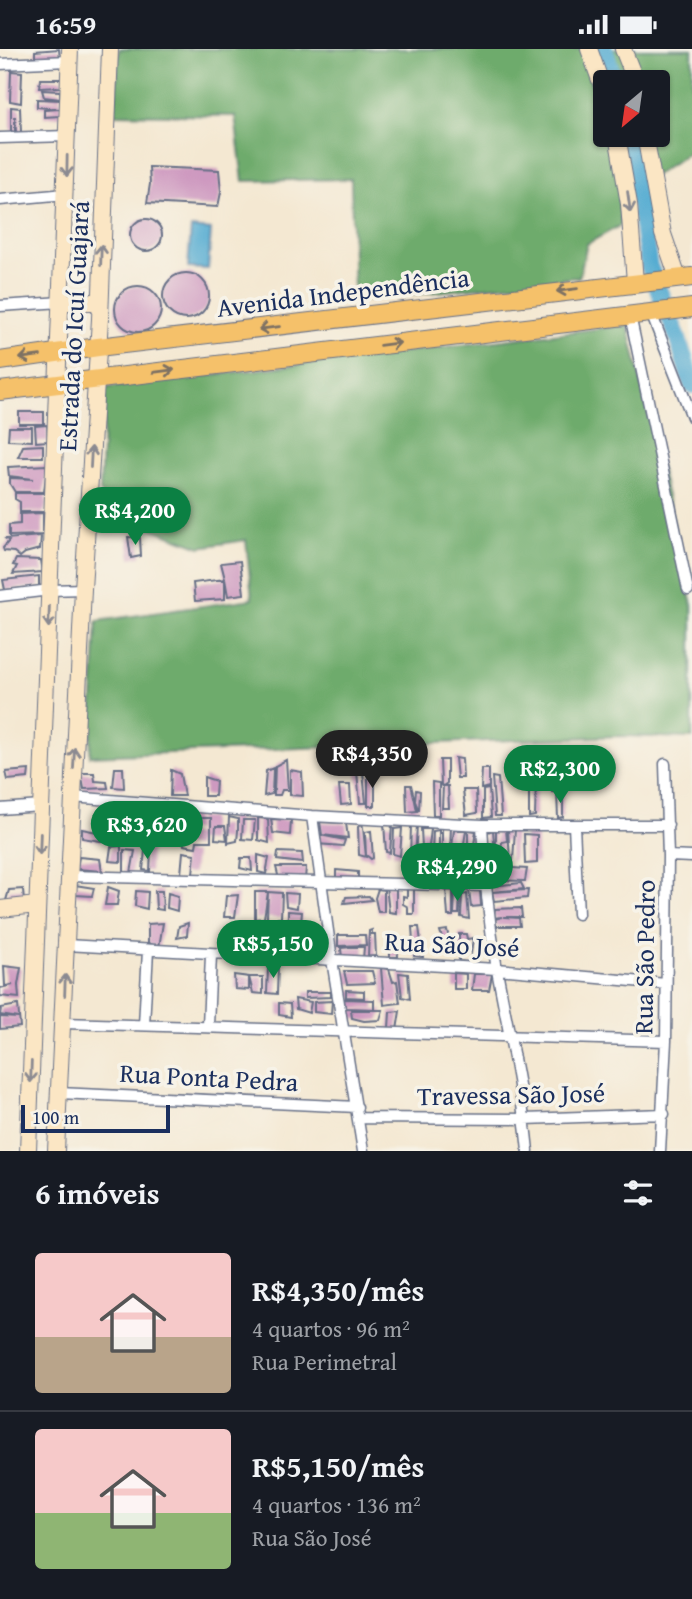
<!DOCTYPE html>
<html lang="pt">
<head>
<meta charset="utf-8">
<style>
	body { margin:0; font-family:"Gentium Book Plus",serif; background:#20242c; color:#f1f3f6; height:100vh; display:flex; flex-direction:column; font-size:26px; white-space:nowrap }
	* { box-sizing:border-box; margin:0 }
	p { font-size:23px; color:#9ea1a6 }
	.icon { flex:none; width:38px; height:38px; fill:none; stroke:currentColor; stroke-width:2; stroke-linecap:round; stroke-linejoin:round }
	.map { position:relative; height:1102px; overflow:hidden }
	.panel { display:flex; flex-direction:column; background:#171b24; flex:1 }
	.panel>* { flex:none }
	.needle { width:46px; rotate:209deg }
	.fabs { position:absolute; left:593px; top:21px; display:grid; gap:14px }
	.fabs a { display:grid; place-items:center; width:77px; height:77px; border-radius:7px; background:#171b24; box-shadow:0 2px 5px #0004; font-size:35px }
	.scale { position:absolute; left:21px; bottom:18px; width:149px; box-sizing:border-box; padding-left:7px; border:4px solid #1b2f5e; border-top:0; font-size:19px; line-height:24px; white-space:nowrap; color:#1b2f5e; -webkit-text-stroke:5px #f7f3e8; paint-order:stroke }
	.price { position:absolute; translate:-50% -60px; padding:0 16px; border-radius:24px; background:#0b8043; color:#fff; font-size:23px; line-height:46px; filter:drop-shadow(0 2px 4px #0008) }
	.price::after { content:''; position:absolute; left:50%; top:42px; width:21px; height:16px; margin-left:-10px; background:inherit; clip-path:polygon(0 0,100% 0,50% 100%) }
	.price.active { background:#222; color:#fff }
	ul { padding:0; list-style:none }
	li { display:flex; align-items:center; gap:21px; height:175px; padding:0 35px }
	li+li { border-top:2px solid #363941 }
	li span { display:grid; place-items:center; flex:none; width:196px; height:140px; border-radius:7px; color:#555 }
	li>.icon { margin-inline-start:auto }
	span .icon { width:84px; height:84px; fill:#fffc; stroke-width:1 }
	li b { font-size:30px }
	h2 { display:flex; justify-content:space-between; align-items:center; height:84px; padding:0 35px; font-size:30px }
	.status { display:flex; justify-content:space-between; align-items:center; height:49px; padding:0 35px; background:#171b24; direction:ltr }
	.status svg { height:19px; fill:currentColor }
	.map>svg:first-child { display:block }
	.forest { fill:#6eab6c; stroke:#446d65; stroke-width:2; fill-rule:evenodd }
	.water { fill:#55acd2; stroke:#386e98; stroke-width:2 }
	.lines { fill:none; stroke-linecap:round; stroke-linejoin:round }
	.river { stroke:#55acd2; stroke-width:18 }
	.building { fill:#ce99c0 }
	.street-casing { stroke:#677087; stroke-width:13 }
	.secondary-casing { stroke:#677087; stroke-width:18 }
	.primary-casing { stroke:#677087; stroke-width:20 }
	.street { stroke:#fff; stroke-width:10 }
	.secondary { stroke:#fbe6c4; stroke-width:16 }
	.primary { stroke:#f5c16b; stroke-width:18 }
	.oneway { stroke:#8b8a91 }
	.oneway2 { stroke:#7d7164 }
	.labels { text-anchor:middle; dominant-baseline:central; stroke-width:7; stroke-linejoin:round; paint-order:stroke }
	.street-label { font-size:26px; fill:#1b2f5e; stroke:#f7f3e8 }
</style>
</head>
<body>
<div class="status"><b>16:59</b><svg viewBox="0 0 49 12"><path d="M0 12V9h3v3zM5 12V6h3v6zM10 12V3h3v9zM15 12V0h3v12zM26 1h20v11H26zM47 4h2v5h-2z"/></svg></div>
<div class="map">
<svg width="692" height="1102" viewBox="0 0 692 1102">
	<rect width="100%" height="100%" fill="#f7f3e8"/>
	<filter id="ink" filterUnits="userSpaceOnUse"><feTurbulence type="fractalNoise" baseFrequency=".0143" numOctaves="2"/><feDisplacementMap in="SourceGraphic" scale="14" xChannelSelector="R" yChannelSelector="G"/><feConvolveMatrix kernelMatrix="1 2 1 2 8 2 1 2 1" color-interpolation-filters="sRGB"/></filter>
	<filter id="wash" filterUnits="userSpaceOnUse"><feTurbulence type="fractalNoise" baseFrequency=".00686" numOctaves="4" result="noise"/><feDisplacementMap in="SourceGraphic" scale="28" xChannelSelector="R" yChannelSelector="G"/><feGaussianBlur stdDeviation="1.57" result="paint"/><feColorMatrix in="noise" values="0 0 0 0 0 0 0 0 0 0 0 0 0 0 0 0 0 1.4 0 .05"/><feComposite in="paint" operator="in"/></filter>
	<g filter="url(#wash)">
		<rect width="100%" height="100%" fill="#f4e8d2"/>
		<!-- forest -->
		<path class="forest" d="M119,0h573v101l-73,50 2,25 -34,19 -8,33 -225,24 -3,-122 -108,2 -8,-65 -120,-2zM606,33h52v53h-52z
			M628,276l64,281v132l-72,-2 -530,20 7,-135 155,-22 -6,-59 -46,7 -54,-21h-22l-24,-35 5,-103z"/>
		<!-- water -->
		<path class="water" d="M191,179l20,2 -3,39 -20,-1z"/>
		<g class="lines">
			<!-- river -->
			<path class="river" d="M604,0l11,33
				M629,86l20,131 28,70 15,49"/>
		</g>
		<g id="blocks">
			<!-- building -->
			<path class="building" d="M59,0l1,11 -25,-3v-6z
				M11,22l11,1 -1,31 -11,-2z
				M40,30h23l-2,8 -22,1z
				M42,41l18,1v8l-16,-2z
				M37,50l24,1 -1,16 -16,1v-7l16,-1 -23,-2z
				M11,58l9,1 1,24h-5l-1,-16v16l-4,-1z
				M149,118l70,3 2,22 -3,15 -71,-4 3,-19z
				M130 186a16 16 0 1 1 32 0a16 16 0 1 1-32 0Z
				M163 247a23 23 0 1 1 46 0a23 23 0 1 1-46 0Z
				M115 260a23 23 0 1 1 46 0a23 23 0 1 1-46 0Z
				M19,363h25v12h-25z
				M47,376l1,16 -12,1 -1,-16z
				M9,378h23v14l-24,-1z
				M43,396v12h-25l5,-11z
				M47,416l-3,27h-29l-5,-8v-6l23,1 -24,-3 -1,-9z
				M15,444h30l2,10 -3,9h-24v-10l-5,-3z
				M43,464v22l-34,1v-11l11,-1v-10z
				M41,487l-1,13 -15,4 -5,4 -6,-5 -10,-1 -1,-3 6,-7 -3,-2z
				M128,488l12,1 1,18 -10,2z
				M16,510l25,1 2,12 -30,2 4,-8 -4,-1z
				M240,512l4,33 -16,2 -3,-17v20l-30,2 -2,-18 32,-4 -4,-16z
				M39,527v11l-34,3 -2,-10z
				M582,703l-2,27 -8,-2v-23z
				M455,709l7,1 1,19h-6z
				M286,711l2,30h-6l-2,5h-6l1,-29z
				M440,711h7v23l-4,3h5l1,22h-7l1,-22 -2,-1z
				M115,719h8l1,20 -11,-1z
				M273,719l-1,26 -8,2 2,-25z
				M557,719v24h-5l-2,-23z
				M482,720h7v18l-8,2z
				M544,720v16l-7,1 -2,-3 1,-10z
				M29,721l-1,8 -20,2 -2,-8z
				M171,721l9,4 4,22h-14z
				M290,721l12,2 1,24 -13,-1z
				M357,723h6l3,31h-6z
				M81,724h13l1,8 12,1 1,6 -24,1z
				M368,726h7v31h-7z
				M204,728l12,4 -1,15h-11z
				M492,728l6,1 3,38h-6z
				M432,733l7,1v32h-6z
				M339,736h11l1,19 -10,1z
				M406,736h5l4,16 1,-11 4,1 -1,20 -4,-10 2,10 -10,1z
				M536,736l-1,31 -6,1v-27z
				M489,740l2,28 -8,1v-28z
				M463,741h13l1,23 -11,2z
				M557,744l6,2v22l-5,1z
				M154,764l15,1 -2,29 -14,-1z
				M187,767l9,1v14l-10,-3z
				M229,768l9,2v12l-1,10 -9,2z
				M198,769h13v23h-14l-1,6 -12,-2 -3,-13 16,3z
				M258,769l10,1 1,24 -11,-3z
				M128,770v20l-6,2v-21z
				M271,770l20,1 -1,15 -17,-2z
				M243,771h12l-2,20 -11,-1z
				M320,773l26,1 2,15 -26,-3z
				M362,774l1,5 3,29 -7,-2 -1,-28z
				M384,774l8,1 -2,29 -4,-1z
				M411,776h6l-2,34h-5z
				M216,777h9l2,14 -12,-1z
				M442,777h9l-1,26 -8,-4z
				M402,779l-2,28 -7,-2 1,-25z
				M82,780l20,4 -1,8 -19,-3z
				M421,780h10l-2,17 -7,1z
				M508,780h7l-2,32 -3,-1z
				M439,781v22l-7,1 1,-22z
				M454,781l12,1 -3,19 -11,-2z
				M468,781l8,1 -3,20h-5z
				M493,781l3,37 31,2 -2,12 -32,-1 -1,-14 -4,-1 -3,-32z
				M496,781h10l1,11 -5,1 -1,8 -5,1z
				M371,782l2,27 -2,1 -5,-4 -1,-23z
				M524,785l13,1v28l-12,1z
				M320,786l25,5 -2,6 -26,-2z
				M121,797v16l-12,-1 2,-14z
				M124,801l11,1 -4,22h-7z
				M145,801h6l-1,21 -7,-1z
				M183,803l12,2 -2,20h-12z
				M278,803l24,1 1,10 -26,-3z
				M258,806l11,3 -3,16 -8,-2z
				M79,808l21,2 2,12 -25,-2z
				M456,808v8l7,2 -3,6 -13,-1v-13z
				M241,809h10l1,13 -12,-3z
				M471,810l5,1 1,13 -15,1 2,-6 5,-2z
				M276,818h30l-1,12h-26z
				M336,821l22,2v6l-22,2z
				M521,834l3,6 -32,3v-6z
				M75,836l19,3 -2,8 -16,-1z
				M386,837l10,1v26l-7,-1z
				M407,837l7,2v26h-6v-7l-5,-3v-8l4,1z
				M108,838l11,4 -2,14h-12z
				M446,839l7,2v26h-5z
				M23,840l1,14 -19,1 4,-14z
				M378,840l6,1v22h-6l-3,-14z
				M469,841h11l1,16 -10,1z
				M528,841l-1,8 -33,3 -2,-9z
				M136,842l12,1 -1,17 -12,-3z
				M155,842h7l1,19 -7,-1z
				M455,842h5l-1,23h-5z
				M255,843h13l14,1 -1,25h-14l1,-26 -4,26 -9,1z
				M168,844l10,3 -1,15 -10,-3z
				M285,844l13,1 -1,14 -11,-2z
				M467,845l2,25 -8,-2 1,-22z
				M238,846l-3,22h-11l2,-21z
				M369,847l3,4 -28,3 2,-6z
				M521,859l1,9h-18l15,1 1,8h-24l-1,-7 7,-2 -9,1 2,-9z
				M288,862l14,1 -1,11 -13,-2z
				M163,874l-4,24 -11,-4v-19z
				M188,874l-1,13 -10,2 2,-12z
				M307,875l-2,14 -13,-1v-12z
				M412,878h7l4,30 -9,-1z
				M275,879l5,1 -1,9 -7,1v4l5,-3 -1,9h-5l-2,3 -1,-23 4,1v9z
				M372,881v4h3l1,22 -8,1 1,-26z
				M447,881l5,22 -5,1 -7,-22z
				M223,884l11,1 -2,11h4v9l-13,-2z
				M459,885h7l1,5 6,-1 -3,24 -11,-1z
				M338,886h27l1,10 -28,1z
				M397,887l1,21h-8v-20z
				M302,891l16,1v8l-15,1z
				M352,898h12l-1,12h-21l-1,-11z
				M4,917l17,2 -3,17 1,13 -19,-2v-8l13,-3 -8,1z
				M278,917l-1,28 -10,-1 1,-25z
				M381,919l8,1 4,13 4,-1 3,22 -16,2z
				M344,922h28l3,12 -28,1z
				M399,924l9,1 2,25 -8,-2z
				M454,924l12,1v15h-12z
				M474,925h18l-3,16h-17z
				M234,926l15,2v13l-14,-1z
				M249,928h14v17l-10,-1z
				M346,941l18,1v7l-18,-1z
				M305,943h26v5l-26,1z
				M295,950l16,3 -2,11 -13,-4z
				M344,950l30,1v9l-29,-1z
				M332,952l-1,13 -17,-2v-10z
				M279,954l11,1 1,13 -12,-2z
				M18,956l2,22 -20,2v-12l19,1 -19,-3 1,-7z
				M351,961h32l-3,10 -16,1 -12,-3z
				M400,962l-3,19 -8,-2 1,-16z"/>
		</g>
	</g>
	<g filter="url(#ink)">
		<use href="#blocks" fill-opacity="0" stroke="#677087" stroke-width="2"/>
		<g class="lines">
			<!-- street casing -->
			<g class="street-casing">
				<path id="street" d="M0,15l69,-3
					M0,89l68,-2
					M0,151l66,-6
					M0,257l62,-4
					M651,264l41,104
					M630,266l58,275
					M0,547l50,-6 33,-1
					M72,748l240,19 170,9h186
					M0,760l41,-3
					M312,767l20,144 31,191
					M482,776c2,49 7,97 15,145 11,60 25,120 31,181
					M574,776l4,89
					M668,807l24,1
					M68,827l417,10
					M66,896l431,24 169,15
					M63,974l603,18
					M144,976l4,-75
					M208,977l3,-71
					M59,1044l298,14
					M359,1069l166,1 139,-5
					M660,1102l6,-110 2,-185 -3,-92"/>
			</g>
			<!-- secondary casing -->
			<g class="secondary-casing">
				<path id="secondary" d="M589,0l17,48
					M623,0l13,33
					M617,86l12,69 6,78
					M645,86l18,99 15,44
					M62,253h38
					M0,860l37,-4
					M28,1102l42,-1102
					M56,1102l27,-562 17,-270 10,-270"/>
			</g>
			<!-- primary casing -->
			<g class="primary-casing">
				<path id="primary" d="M0,312l98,-14 594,-70
					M0,342l692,-83"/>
			</g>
			<!-- street -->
			<use href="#street" class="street"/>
			<!-- secondary -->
			<use href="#secondary" class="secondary"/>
			<!-- primary -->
			<use href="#primary" class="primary"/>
		</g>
		<!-- one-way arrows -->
		<defs><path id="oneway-shaft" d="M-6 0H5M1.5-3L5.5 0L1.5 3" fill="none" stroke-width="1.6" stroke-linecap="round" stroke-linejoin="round" transform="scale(1.75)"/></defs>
		<g class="oneway">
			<use href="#oneway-shaft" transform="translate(67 117) rotate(91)"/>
			<use href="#oneway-shaft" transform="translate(629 153) rotate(82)"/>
			<use href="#oneway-shaft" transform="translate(101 206) rotate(-88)"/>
			<use href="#oneway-shaft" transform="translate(91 408) rotate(-87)"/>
			<use href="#oneway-shaft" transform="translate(49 568) rotate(92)"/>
			<use href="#oneway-shaft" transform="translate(74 709) rotate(-87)"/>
			<use href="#oneway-shaft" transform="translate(40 795) rotate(92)"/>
			<use href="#oneway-shaft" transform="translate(65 936) rotate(-88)"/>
			<use href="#oneway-shaft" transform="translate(31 1023) rotate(92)"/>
		</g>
		<g class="oneway2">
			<use href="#oneway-shaft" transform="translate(567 241) rotate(173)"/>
			<use href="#oneway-shaft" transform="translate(269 279) rotate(173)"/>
			<use href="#oneway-shaft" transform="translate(390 295) rotate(-7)"/>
			<use href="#oneway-shaft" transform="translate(30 308) rotate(172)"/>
			<use href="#oneway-shaft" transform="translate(164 322) rotate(-7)"/>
		</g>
	</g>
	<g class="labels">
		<!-- street labels -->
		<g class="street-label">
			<text transform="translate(343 243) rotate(-7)">Avenida Independência</text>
			<text transform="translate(73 277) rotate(-87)">Estrada do Icuí Guajará</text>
			<text transform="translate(452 895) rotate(3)">Rua São José</text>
			<text transform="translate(644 908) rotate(-89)">Rua São Pedro</text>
			<text transform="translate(209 1028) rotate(3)">Rua Ponta Pedra</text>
			<text transform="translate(511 1045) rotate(-1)">Travessa São José</text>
		</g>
	</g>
</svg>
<div class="fabs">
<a><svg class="needle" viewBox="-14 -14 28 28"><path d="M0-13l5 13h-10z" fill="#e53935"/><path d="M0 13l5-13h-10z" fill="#9ea1a6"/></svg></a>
</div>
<div class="scale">100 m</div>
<b class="price" style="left:135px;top:498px">R$4,200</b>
<b class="price active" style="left:372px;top:741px">R$4,350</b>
<b class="price" style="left:560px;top:756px">R$2,300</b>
<b class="price" style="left:147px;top:812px">R$3,620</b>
<b class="price" style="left:457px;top:854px">R$4,290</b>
<b class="price" style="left:273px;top:931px">R$5,150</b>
</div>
<section class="panel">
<h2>6 imóveis<svg class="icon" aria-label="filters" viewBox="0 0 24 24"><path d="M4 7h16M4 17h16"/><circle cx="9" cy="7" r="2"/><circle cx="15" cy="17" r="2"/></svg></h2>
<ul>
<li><span style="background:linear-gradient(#f6c9c9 60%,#b9a48a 0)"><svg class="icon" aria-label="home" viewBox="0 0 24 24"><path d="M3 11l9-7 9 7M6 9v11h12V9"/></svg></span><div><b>R$4,350/mês</b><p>4 quartos · 96 m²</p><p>Rua Perimetral</p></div></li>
<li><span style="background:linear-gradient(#f6c9c9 60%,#8fb573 0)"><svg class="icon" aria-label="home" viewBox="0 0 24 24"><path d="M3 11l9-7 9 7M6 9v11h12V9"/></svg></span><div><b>R$5,150/mês</b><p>4 quartos · 136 m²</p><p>Rua São José</p></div></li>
</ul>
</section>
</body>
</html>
